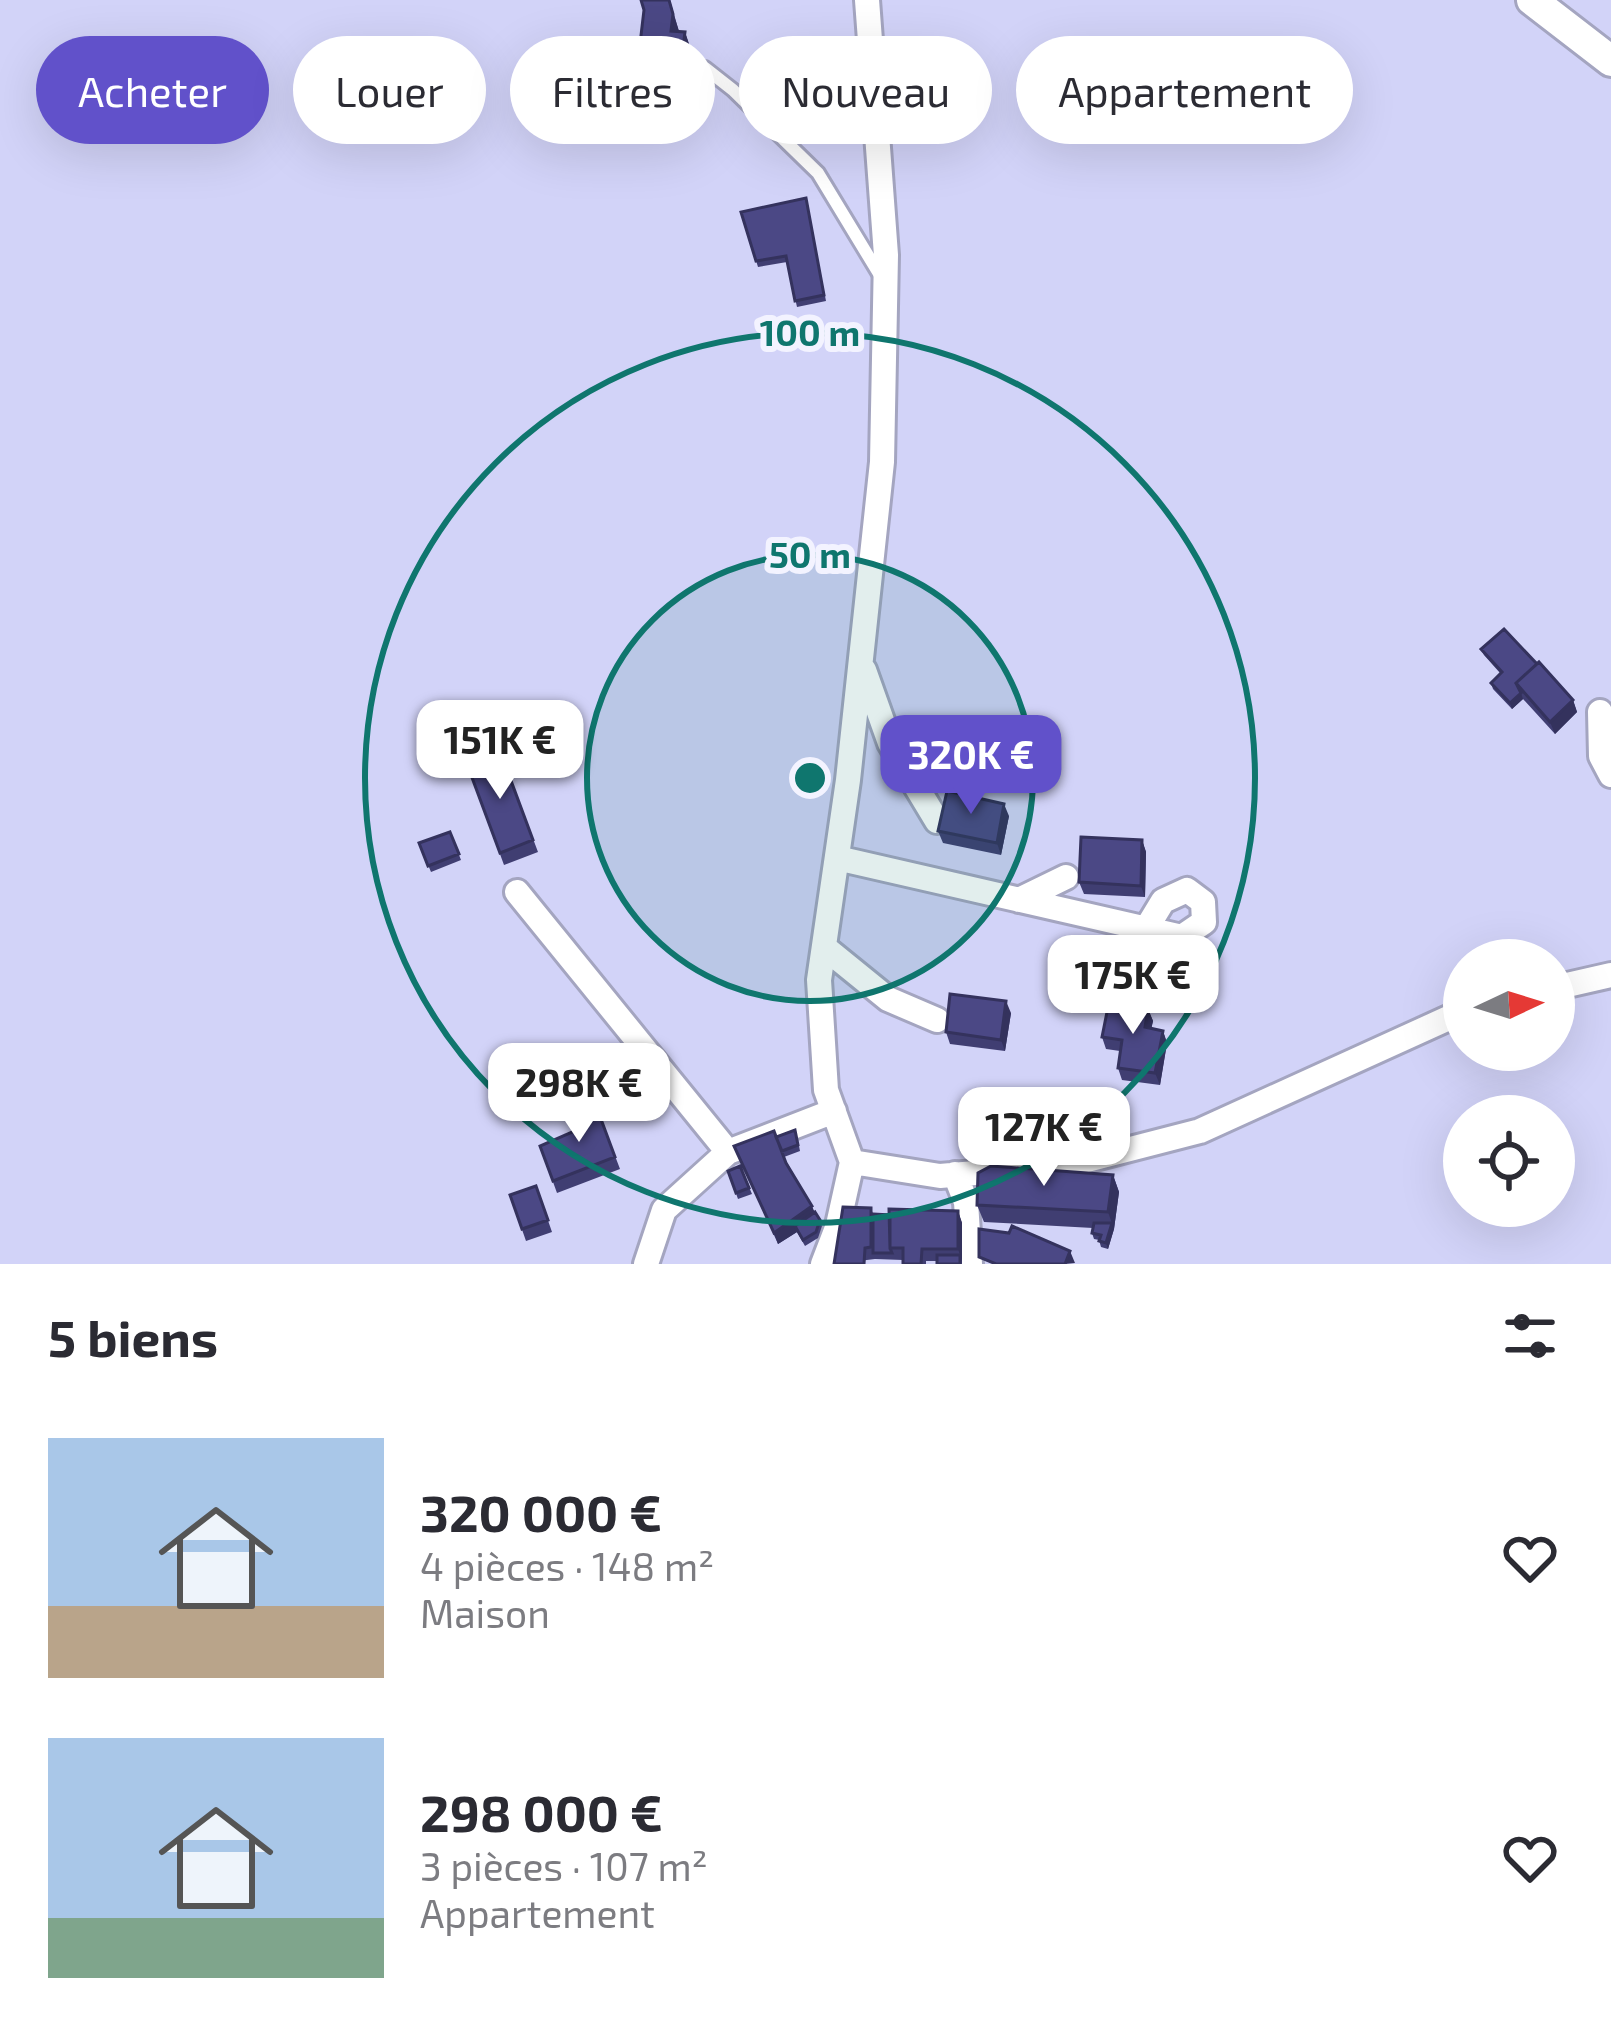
<!DOCTYPE html>
<html lang="fr">
<head>
<meta charset="utf-8">
<style>
	body { margin:0; font-family:"Exo 2",sans-serif; background:#f2f2f3; color:#2b2b33; height:100vh; display:flex; flex-direction:column; font-size:45px; white-space:nowrap }
	* { box-sizing:border-box; margin:0 }
	p { font-size:39px; color:#7c7c81 }
	.icon { flex:none; width:66px; height:66px; fill:none; stroke:currentColor; stroke-width:2; stroke-linecap:round; stroke-linejoin:round }
	.map { position:relative; height:1264px; overflow:hidden }
	.panel { display:flex; flex-direction:column; background:#fff; flex:1 }
	.panel>* { flex:none }
	.banner { position:absolute; left:36px; top:36px; width:1539px; height:108px; display:flex; gap:24px }
	.needle { width:78px; rotate:86deg }
	.fabs { position:absolute; left:1443px; top:939px; display:grid; gap:24px }
	.fabs a { display:grid; place-items:center; width:132px; height:132px; border-radius:50%; background:#fff; box-shadow:0 12px 48px #0002; font-size:60px }
	.price { position:absolute; translate:-50% -102px; padding:0 27px; border-radius:24px; background:#fff; color:#222; font-size:39px; line-height:78px; filter:drop-shadow(0 3px 6px #0008) }
	.price::after { content:''; position:absolute; left:50%; top:72px; width:36px; height:27px; margin-left:-18px; background:inherit; clip-path:polygon(0 0,100% 0,50% 100%) }
	.price.selected { background:#6151ca; color:#fff }
	ul { padding:0; list-style:none }
	li { display:flex; align-items:center; gap:36px; height:300px; padding:0 48px }
	li span { display:grid; place-items:center; flex:none; width:336px; height:240px; border-radius:0px; color:#555 }
	li>.icon { margin-inline-start:auto }
	span .icon { width:144px; height:144px; fill:#fffc; stroke-width:1 }
	li b { font-size:51px }
	h2 { display:flex; justify-content:space-between; align-items:center; height:144px; padding:0 48px; font-size:51px }
	.tag { padding:0 42px; border-radius:54px; background:#fff; box-shadow:0 12px 48px #0002; font-size:42px; line-height:108px }
	.tag.selected { background:#6151ca; color:#fff }
	.map>svg:first-child { display:block }
	.green { fill:#d2d3f8; fill-rule:evenodd }
	.lines { fill:none; stroke-linecap:round; stroke-linejoin:round }
	.service-casing { stroke:#a4a5c0; stroke-width:18 }
	.minor-casing { stroke:#a4a5c0; stroke-width:30 }
	.tertiary-casing { stroke:#a4a5c0; stroke-width:36 }
	.service { stroke:#fff; stroke-width:12 }
	.minor { stroke:#fff; stroke-width:24 }
	.tertiary { stroke:#fff; stroke-width:30 }
	.wall { fill:#403e72 }
	.shaded-wall { fill:#34325d }
	.building { fill:#4b4885; stroke:#34325d; stroke-width:3 }
	.ring { fill:none; stroke:#0f766e; stroke-width:6 }
	.centre { fill:#0f766e; stroke:#f3f3ff; stroke-width:6 }
	.ring-label { font-size:36px; text-anchor:middle; font-weight:bold; fill:#0f766e; stroke:#f3f3ff; stroke-width:12; stroke-linejoin:round; paint-order:stroke }
</style>
</head>
<body>
<div class="map">
<svg width="1611" height="1264" viewBox="0 0 1611 1264">
	<rect width="100%" height="100%" fill="#f3f3ff"/>
	<!-- green -->
	<path class="green" d="M0,0h1611v1264h-1611zM1464,960h90v90h-90zM1464,1116h90v90h-90z"/>
	<g class="lines">
		<!-- service casing -->
		<g class="service-casing">
			<path id="service" d="M705,68l28,22 85,83 63,104"/>
		</g>
		<!-- minor casing -->
		<g class="minor-casing">
			<path id="minor" d="M867,0l19,255 -4,207 -34,318 -29,200 7,110 26,72 88,14 128,-11 132,-34 264,-120
				M864,670l26,73 47,78
				M1600,712l1,44 10,19
				M837,858l345,79 22,-15 -1,-20 -16,-12 -24,11 -17,28
				M517,892l211,260
				M1019,900l47,-23
				M824,947l64,52 49,21
				M1554,988l57,-13
				M955,1174l11,28 4,62
				M646,1264l18,-54 64,-58 106,-41
				M823,1264l15,-39 14,-63"/>
		</g>
		<!-- tertiary casing -->
		<g class="tertiary-casing">
			<path id="tertiary" d="M1532,0l79,61"/>
		</g>
		<!-- service -->
		<use href="#service" class="service"/>
		<!-- minor -->
		<use href="#minor" class="minor"/>
		<!-- tertiary -->
		<use href="#tertiary" class="tertiary"/>
	</g>
	<!-- wall -->
	<path class="wall" d="M641,0h29l9,32h6l6,18 -2,15 -13,-1 -23,30 -19,-15 -7,-18 13,-17 4,-34z
		M806,198l20,103 -29,6 -10,-45 -29,5 -17,-55z
		M1481,649l92,51 4,12 -22,22 -32,-35 -11,10 -19,-20 -2,-6 9,-10 -16,-18z
		M500,751l38,101 -34,13 -37,-101z
		M1009,816l-8,39 -58,-12 -5,-12z
		M450,832l11,28 -30,12 -12,-29z
		M1142,840l4,12 -1,45 -61,-3 -5,-12z
		M1148,1009l5,12 -2,8 12,2 4,12 -7,42 -38,-5 -4,-12 2,-17 -14,-2 -4,-12z
		M1011,1013l-6,38 -55,-7 -4,-12z
		M595,1103l25,66 -63,24 -17,-47 37,-16z
		M797,1136l3,15 -16,6 38,69 -4,12 -13,8 -8,-14 -19,12 -44,-98z
		M740,1166l12,28 -14,5 -10,-28z
		M1113,1175l6,17 -5,37 -6,20 -7,-2 -2,-7 -5,-1 -2,-6 1,-5 -109,-6 -7,-17z
		M536,1186l16,46 -26,9 -16,-46z
		M871,1208l2,6 85,-3 4,12v41l-25,-3h-11v3h-23v-4l-28,-1 -41,5z"/>
	<!-- shaded-wall -->
	<path class="shaded-wall" d="M669,0l10,31 -2,18 -6,-18z
		M685,32l6,18 -2,15 -6,-17z
		M670,46l6,18 -23,30 -6,-18z
		M1521,693l2,6 -11,10 -2,-6z
		M1573,700l4,12 -22,22 -5,-12z
		M1004,804l5,12 -8,39 -4,-12z
		M1142,840l4,12 -1,45 -4,-11z
		M1006,1001l5,12 -6,38 -4,-11z
		M1148,1009l5,12 -4,18 -4,-12z
		M1163,1031l4,12 -7,42 -5,-12z
		M1113,1175l6,17 -5,37 -6,-17z
		M812,1206l5,12 -22,8 2,6 -19,12 -4,-11z
		M958,1211l4,12v38l-4,-12z
		M1112,1223l2,6 -6,20 -2,-6z
		M1070,1251l5,12 -10,1z"/>
	<!-- building -->
	<path class="building" d="M641,0h28l4,14 -2,17 14,1 -2,16 -13,-2 -23,30 -20,-15 13,-17 4,-34z
		M806,198l18,97 -29,6 -9,-45 -30,5 -15,-49z
		M1504,629l33,35 -21,19 5,10 -11,10 -19,-20 11,-11 -21,-23z
		M1539,662l34,38 -23,22 -34,-39z
		M500,751l33,89 -33,13 -33,-89z
		M947,791l57,13 -7,39 -59,-12z
		M450,832l9,22 -31,12 -9,-23z
		M1081,837l61,3 -1,46 -62,-4z
		M950,994l56,7 -5,39 -55,-8z
		M1109,1002l39,7 -3,18 18,4 -8,42 -37,-5 4,-28 -20,-3z
		M595,1103l20,54 -62,24 -13,-35 37,-16 -6,-17z
		M795,1130l3,15 -16,6 -6,-14z
		M774,1131l12,32 26,43 -38,27 -40,-87z
		M740,1166l9,22 -13,5 -8,-22z
		M991,1166l122,9 -5,37 -131,-7 1,-32z
		M536,1186l12,34 -26,9 -12,-34z
		M843,1207l28,1v39l-6,1 -1,16h-30z
		M889,1209l69,2v38h-36l-1,15h-18v-16h-13z
		M815,1212l5,8 -4,12 -13,8 -8,-14z
		M873,1214l17,1v33l2,5h-19z
		M1094,1223h18l-6,20 -7,-2 2,-6 -9,-2z
		M1012,1226l58,25 -5,13h-69l-17,-7v-28l30,4z
		M937,1255h23v9h-23z"/>
	<!-- distance rings -->
	<circle cx="810" cy="778" r="223" fill="#0f766e" fill-opacity=".12"/>
	<g class="ring">
		<circle cx="810" cy="778" r="223"/>
		<circle cx="810" cy="778" r="445"/>
	</g>
	<circle cx="810" cy="778" r="18" class="centre"/>
	<g class="ring-label">
		<text x="810" y="346">100 m</text>
		<text x="810" y="568">50 m</text>
	</g>
</svg>
<div class="fabs">
<a><svg class="needle" viewBox="-14 -14 28 28"><path d="M0-13l5 13h-10z" fill="#e53935"/><path d="M0 13l5-13h-10z" fill="#7c7c81"/></svg></a>
<a><svg class="icon" aria-label="locate" viewBox="0 0 24 24"><circle cx="12" cy="12" r="6"/><path d="M12 2v4M12 18v4M2 12h4M18 12h4"/></svg></a>
</div>
<b class="price" style="left:500px;top:802px">151K €</b>
<b class="price selected" style="left:971px;top:817px">320K €</b>
<b class="price" style="left:1133px;top:1037px">175K €</b>
<b class="price" style="left:579px;top:1145px">298K €</b>
<b class="price" style="left:1044px;top:1189px">127K €</b>
<div class="banner">
<a class="tag selected">Acheter</a>
<a class="tag">Louer</a>
<a class="tag">Filtres</a>
<a class="tag">Nouveau</a>
<a class="tag">Appartement</a>
</div>
</div>
<section class="panel">
<h2>5 biens<svg class="icon" aria-label="filters" viewBox="0 0 24 24"><path d="M4 7h16M4 17h16"/><circle cx="9" cy="7" r="2"/><circle cx="15" cy="17" r="2"/></svg></h2>
<ul>
<li><span style="background:linear-gradient(#a9c7e8 70%,#b9a48a 0)"><svg class="icon" aria-label="home" viewBox="0 0 24 24"><path d="M3 11l9-7 9 7M6 9v11h12V9"/></svg></span><div><b>320 000 €</b><p>4 pièces · 148 m²</p><p>Maison</p></div><svg class="icon" aria-label="heart" viewBox="0 0 24 24"><path d="M12 20l-8-8c-3-5 5-10 8-4 3-6 11-1 8 4z"/></svg></li>
<li><span style="background:linear-gradient(#a9c7e8 75%,#7fa58c 0)"><svg class="icon" aria-label="home" viewBox="0 0 24 24"><path d="M3 11l9-7 9 7M6 9v11h12V9"/></svg></span><div><b>298 000 €</b><p>3 pièces · 107 m²</p><p>Appartement</p></div><svg class="icon" aria-label="heart" viewBox="0 0 24 24"><path d="M12 20l-8-8c-3-5 5-10 8-4 3-6 11-1 8 4z"/></svg></li>
</ul>
</section>
</body>
</html>
